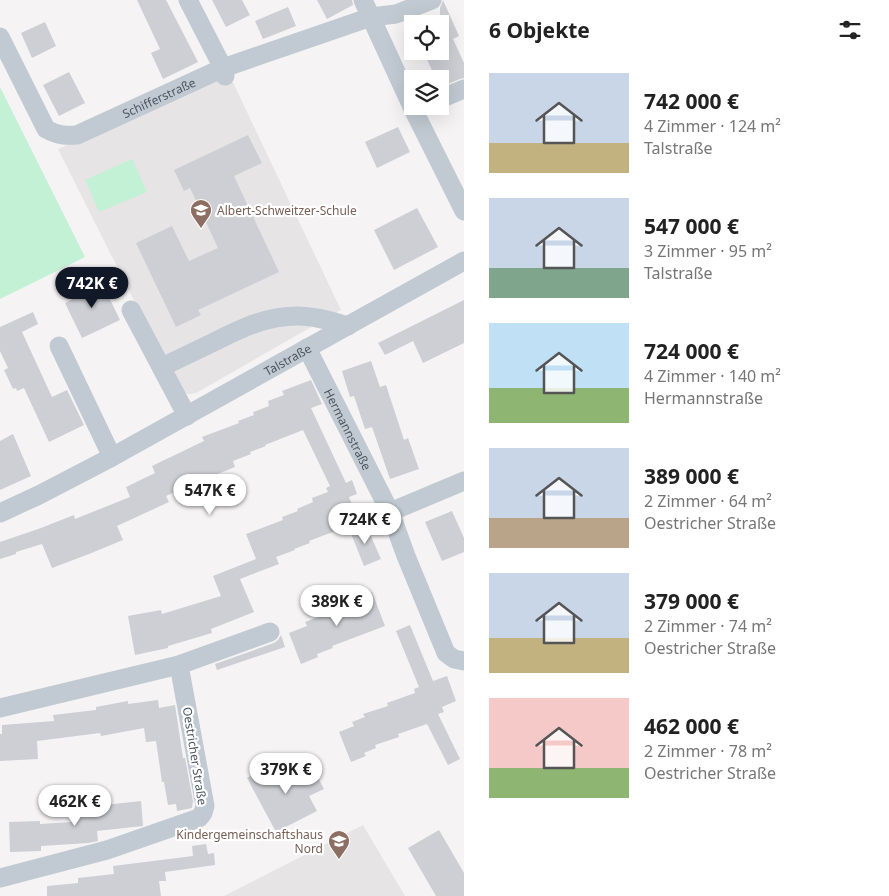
<!DOCTYPE html>
<html lang="de">
<head>
<meta charset="utf-8">
<style>
	body { margin:0; font-family:"Noto Sans",sans-serif; background:#f2f2f2; color:#222; height:100vh; display:flex; flex-direction:column; font-size:19px; white-space:nowrap }
	* { box-sizing:border-box; margin:0 }
	p { font-size:16px; color:#767676 }
	.icon { flex:none; width:28px; height:28px; fill:none; stroke:currentColor; stroke-width:2; stroke-linecap:round; stroke-linejoin:round }
	.map { position:relative; flex:1; overflow:hidden }
	.details { display:flex; flex-direction:column; background:#fff; width:425px }
	.details>* { flex:none }
	.fabs { position:absolute; left:404px; top:15px; display:grid; gap:10px }
	.fabs a { display:grid; place-items:center; width:45px; height:45px; border-radius:0px; background:#fff; box-shadow:0 5px 20px #0002; font-size:25px }
	.price { position:absolute; translate:-50% -42px; padding:0 11px; border-radius:18px; background:#fff; color:#222; font-size:16px; line-height:32px; filter:drop-shadow(0 1px 2px #0008) }
	.price::after { content:''; position:absolute; left:50%; top:30px; width:15px; height:11px; margin-left:-8px; background:inherit; clip-path:polygon(0 0,100% 0,50% 100%) }
	.price.selected { background:#111827; color:#fff }
	ul { padding:0; list-style:none }
	li { display:flex; align-items:center; gap:15px; height:125px; padding:0 25px }
	li span { display:grid; place-items:center; flex:none; width:140px; height:100px; border-radius:0px; color:#555 }
	li>.icon { margin-inline-start:auto }
	span .icon { width:60px; height:60px; fill:#fffc; stroke-width:1 }
	li b { font-size:21px }
	h2 { display:flex; justify-content:space-between; align-items:center; height:60px; padding:0 25px; font-size:21px }
	main { display:flex; flex:1; min-height:0 }
	.map>svg:first-child { display:block }
	.education { fill:#e6e4e5 }
	.green { fill:#c3f1d5 }
	.building { fill:#cdcfd5 }
	.lines { fill:none; stroke-linecap:round; stroke-linejoin:round }
	.minor { stroke:#c1cad2; stroke-width:19 }
	.labels { text-anchor:middle; dominant-baseline:central; stroke-width:4.5; stroke-linejoin:round; paint-order:stroke }
	.street-label { font-size:12px; fill:#4a5661; stroke:#fff }
	.education-label { font-size:12px; fill:#785e54; stroke:#fff; text-anchor:start }
</style>
</head>
<body>
<main>
<div class="map">
<svg width="464" height="896" viewBox="0 0 464 896">
	<rect width="100%" height="100%" fill="#f5f3f3"/>
	<!-- education -->
	<path class="education" d="M229,74l112,236 -145,83 -6,1 -8,-1 -8,-13 -116,-231z
		M363,825l42,71h-181z"/>
	<!-- green -->
	<path class="green" d="M0,87l85,170 -85,42z
		M132,159l15,33 -48,20 -14,-32z"/>
	<!-- building -->
	<path class="building" d="M137,0h29l32,62 -35,17 -12,-26 9,-4z
		M212,0h30l8,15 -24,12z
		M317,0h35l1,5 -26,14z
		M443,0l16,36 -6,3 11,24v15l-4,1 -20,8v-8h-4l-13,-28h17v-43z
		M288,7l8,19 -33,13 -8,-18z
		M45,22l11,24 -24,12 -11,-25z
		M69,72l16,31 -26,13 -16,-31z
		M398,127l12,25 -33,16 -12,-26z
		M248,135l14,28 -28,13 45,96 -81,38 3,5 -25,12 -40,-84 36,-17 17,35 29,-13 -28,-60 -6,3 -10,-21z
		M417,208l21,39 -44,23 -20,-40z
		M100,279l20,41 -38,18 -17,-35 16,-8 -3,-5z
		M464,300v43l-41,20 -10,-22 -28,14 -7,-12z
		M33,312l5,12 -16,8 30,65 15,-7 17,35 -35,17 -25,-54 -7,3 -1,-3 -3,1 -9,-19 4,-2 -8,-17v-24z
		M371,361l9,26 6,-2 18,55 4,-2 11,31 -29,10 -18,-52 -7,2 -11,-33 -4,1 -8,-26z
		M311,380l11,24 -11,4 35,75 6,-3 5,14 -8,3 10,25 -50,19 1,2 -16,6 1,1 -19,7 3,7 -39,15 14,33 -43,17 1,4 -44,13v2l-33,7 -7,-39 33,-6 1,4 59,-18 -8,-20 43,-17 -10,-25 37,-14 -1,-3 16,-6 -1,-2 16,-7 -1,-4 16,-6 -2,-4 4,-2 -27,-56 -38,15 1,1 -16,6 1,2 -18,7 2,6 -25,10 11,22 -15,7 -11,-23 -29,13 3,6 -52,24 6,14 -34,14 -37,14 -10,-24 -26,8v2l-16,5v-17l41,-14 33,-13 1,4 55,-22 -4,-10 29,-14 -3,-7 52,-25 -2,-4 37,-14 -1,-2 16,-6 -1,-3 16,-6 -1,-5 16,-6 -2,-4z
		M13,434l18,42 -31,14v-49z
		M452,511l12,27v14l-22,9 -17,-39z
		M366,525l15,34 -17,7 -14,-35z
		M372,592l13,34 -53,20 1,2 -16,6 1,3 -17,7 -12,-31 18,-7 -2,-4 16,-6 -2,-4z
		M410,625l23,56 14,-5 9,25 -14,6 2,5 -6,2 22,45 -12,6 -21,-41 -29,10 1,3 -24,8 1,3 -12,5 2,3 -15,6 -12,-30 15,-6 -2,-4 13,-5 -2,-3 25,-8 -1,-3 28,-10 -1,-4 5,-2 -23,-56z
		M281,635l4,12 -68,23 -2,-6 59,-21 4,-3z
		M158,700l1,8 16,-3 8,53h2l8,43 -1,7 -15,3 -1,-7 -8,1 -4,-23h-2l-6,-41 -10,1 -2,-14 -43,8 -1,-3 -63,8 1,18 -38,2v-27h2v-9l52,-4 -1,-6 43,-5v-3l32,-6v3z
		M270,766l6,12 21,-11 3,6 12,-7 12,23 -15,7 8,15 -41,21 -29,-54z
		M141,801l2,25 -46,5 1,10 -10,2 -47,3v5l-31,1 -1,-30 31,-1v3l32,-2 -2,-16 25,-2 1,2z
		M439,830l25,43v23h-28l-28,-48z
		M206,844l2,10 6,-1 1,12 -50,7 1,9h-7l2,15h-114v-10l31,-3v-5l36,-4 -1,-8 80,-10 -1,-10z"/>
	<g class="lines">
		<!-- minor -->
		<g class="minor">
			<path d="M188,0l35,68 2,8"/>
			<path d="M363,0l51,111 50,100"/>
			<path id="s1" d="M0,37l46,92c11,6 19,7 31,6l146,-67 148,-51 25,-3 36,-14"/>
			<path d="M440,99l24,-10"/>
			<path d="M131,310l56,106"/>
			<path d="M59,346l53,111"/>
			<path id="s2" d="M307,348l83,164 16,44 40,97 8,6 10,2"/>
			<path d="M162,367c17,-8 35,-17 52,-25 28,-14 52,-26 84,-26 17,0 34,5 50,10"/>
			<path d="M390,512l74,-31"/>
			<path id="s3" d="M0,513l39,-18 73,-38 352,-196"/>
			<path d="M0,708l179,-43 91,-33"/>
			<path d="M0,878l107,-28 92,-32 4,-5 2,-7 -26,-141"/>
		</g>
	</g>
	<!-- icons -->
	<defs>
		<g id="school-pin" transform="scale(1.125)"><path d="M0 17L-7.5 6A9.5 9.5 0 1 1 7.5 6Z" fill="#8d6e63" stroke="#fff"/><path d="M0-5L7-2L0 1L-7-2ZM-4 1L0 2.5L4 1V4Q0 6-4 4Z" fill="#fff"/></g>
	</defs>
	<g fill-rule="evenodd">
		<use href="#school-pin" x="201" y="210"/>
		<use href="#school-pin" x="339" y="841"/>
	</g>
	<g class="labels">
		<!-- street labels -->
		<g class="street-label">
			<text stroke="none"><textPath href="#s1" startOffset="225">Schifferstraße</textPath></text>
			<text stroke="none"><textPath href="#s3" startOffset="326">Talstraße</textPath></text>
			<text stroke="none"><textPath href="#s2" startOffset="91">Hermannstraße</textPath></text>
			<text transform="translate(195 756) rotate(81)">Oestricher Straße</text>
		</g>
		<!-- education labels -->
		<g class="education-label">
			<text x="217" y="210">Albert-Schweitzer-Schule</text>
			<text x="323" y="834" text-anchor="end">Kindergemeinschaftshaus<tspan x="323" dy="14">Nord</tspan></text>
		</g>
	</g>
</svg>
<div class="fabs">
<a><svg class="icon" aria-label="locate" viewBox="0 0 24 24"><circle cx="12" cy="12" r="6"/><path d="M12 2v4M12 18v4M2 12h4M18 12h4"/></svg></a>
<a><svg class="icon" aria-label="layers" viewBox="0 0 24 24"><path d="M12 4l9 5-9 5-9-5zM3 14l9 5 9-5"/></svg></a>
</div>
<b class="price selected" style="left:92px;top:309px">742K €</b>
<b class="price" style="left:210px;top:516px">547K €</b>
<b class="price" style="left:365px;top:545px">724K €</b>
<b class="price" style="left:337px;top:627px">389K €</b>
<b class="price" style="left:286px;top:795px">379K €</b>
<b class="price" style="left:75px;top:827px">462K €</b>
</div>
<section class="details">
<h2>6 Objekte<svg class="icon" aria-label="filters" viewBox="0 0 24 24"><path d="M4 7h16M4 17h16"/><circle cx="9" cy="7" r="2"/><circle cx="15" cy="17" r="2"/></svg></h2>
<ul>
<li><span style="background:linear-gradient(#c9d6e8 70%,#c2b280 0)"><svg class="icon" aria-label="home" viewBox="0 0 24 24"><path d="M3 11l9-7 9 7M6 9v11h12V9"/></svg></span><div><b>742 000 €</b><p>4 Zimmer · 124 m²</p><p>Talstraße</p></div></li>
<li><span style="background:linear-gradient(#c9d6e8 70%,#7fa58c 0)"><svg class="icon" aria-label="home" viewBox="0 0 24 24"><path d="M3 11l9-7 9 7M6 9v11h12V9"/></svg></span><div><b>547 000 €</b><p>3 Zimmer · 95 m²</p><p>Talstraße</p></div></li>
<li><span style="background:linear-gradient(#bfe0f5 65%,#8fb573 0)"><svg class="icon" aria-label="home" viewBox="0 0 24 24"><path d="M3 11l9-7 9 7M6 9v11h12V9"/></svg></span><div><b>724 000 €</b><p>4 Zimmer · 140 m²</p><p>Hermannstraße</p></div></li>
<li><span style="background:linear-gradient(#c9d6e8 70%,#b9a48a 0)"><svg class="icon" aria-label="home" viewBox="0 0 24 24"><path d="M3 11l9-7 9 7M6 9v11h12V9"/></svg></span><div><b>389 000 €</b><p>2 Zimmer · 64 m²</p><p>Oestricher Straße</p></div></li>
<li><span style="background:linear-gradient(#c9d6e8 65%,#c2b280 0)"><svg class="icon" aria-label="home" viewBox="0 0 24 24"><path d="M3 11l9-7 9 7M6 9v11h12V9"/></svg></span><div><b>379 000 €</b><p>2 Zimmer · 74 m²</p><p>Oestricher Straße</p></div></li>
<li><span style="background:linear-gradient(#f6c9c9 70%,#8fb573 0)"><svg class="icon" aria-label="home" viewBox="0 0 24 24"><path d="M3 11l9-7 9 7M6 9v11h12V9"/></svg></span><div><b>462 000 €</b><p>2 Zimmer · 78 m²</p><p>Oestricher Straße</p></div></li>
</ul>
</section>
</main>
</body>
</html>
